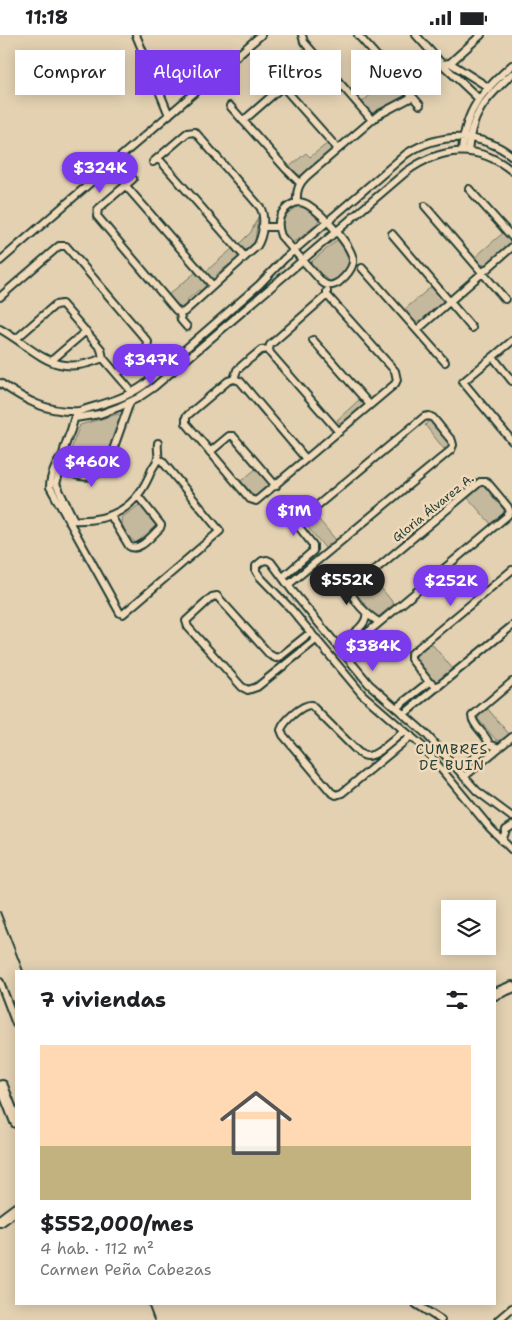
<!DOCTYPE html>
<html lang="es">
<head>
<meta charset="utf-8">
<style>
	body { margin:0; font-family:"Shantell Sans",sans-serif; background:#f6f6f6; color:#202124; height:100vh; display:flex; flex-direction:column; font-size:19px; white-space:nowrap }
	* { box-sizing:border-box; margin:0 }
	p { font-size:16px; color:#757577 }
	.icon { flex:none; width:28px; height:28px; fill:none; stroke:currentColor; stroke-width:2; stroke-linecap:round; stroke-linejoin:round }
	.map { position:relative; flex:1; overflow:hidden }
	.sheet { position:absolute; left:15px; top:935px; width:481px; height:335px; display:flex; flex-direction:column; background:#fff; border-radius:0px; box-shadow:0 2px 12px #0003 }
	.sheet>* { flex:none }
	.hud { position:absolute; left:15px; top:15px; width:482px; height:45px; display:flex; gap:10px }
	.fabs { position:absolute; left:441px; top:865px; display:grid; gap:10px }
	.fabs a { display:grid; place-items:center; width:55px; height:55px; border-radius:0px; background:#fff; box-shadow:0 2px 12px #0003; font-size:25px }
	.price { position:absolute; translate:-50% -42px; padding:0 11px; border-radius:18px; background:#7c3aed; color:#fff; font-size:16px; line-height:32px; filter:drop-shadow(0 1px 2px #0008) }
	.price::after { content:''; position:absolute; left:50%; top:30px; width:15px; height:11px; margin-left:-8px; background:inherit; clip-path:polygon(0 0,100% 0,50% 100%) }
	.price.selected { background:#222; color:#fff }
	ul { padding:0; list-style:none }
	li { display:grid; align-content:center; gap:10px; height:265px; padding:0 25px }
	li span { display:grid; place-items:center; height:155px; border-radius:0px; color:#555 }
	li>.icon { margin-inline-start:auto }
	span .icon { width:90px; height:90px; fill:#fffc; stroke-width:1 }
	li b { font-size:21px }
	h2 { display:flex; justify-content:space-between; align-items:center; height:60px; padding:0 25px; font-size:21px }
	.tag { padding:0 18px; border-radius:0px; background:#fff; box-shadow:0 2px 12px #0003; font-size:18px; line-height:45px }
	.tag.selected { background:#7c3aed; color:#fff }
	.status { display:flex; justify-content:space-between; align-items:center; height:35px; padding:0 25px; background:#fff; direction:ltr }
	.status svg { height:14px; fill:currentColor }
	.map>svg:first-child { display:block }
	.green { fill:#c4b89d; stroke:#727a68 }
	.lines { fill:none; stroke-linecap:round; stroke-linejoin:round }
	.minor-casing { stroke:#1f3d34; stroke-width:10 }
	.primary-casing { stroke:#1f3d34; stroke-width:14 }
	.minor { stroke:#f1daba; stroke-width:6 }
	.primary { stroke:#f1daba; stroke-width:10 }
	.rail { stroke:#1f3d34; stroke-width:2 }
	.labels { text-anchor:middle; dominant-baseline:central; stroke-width:5; stroke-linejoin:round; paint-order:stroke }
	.street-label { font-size:12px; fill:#1f3d34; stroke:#f1daba }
	.neighbourhood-label { font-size:14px; letter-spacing:1px; fill:#1f3d34; stroke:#f1daba }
</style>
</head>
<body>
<div class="status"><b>11:18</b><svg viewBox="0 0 49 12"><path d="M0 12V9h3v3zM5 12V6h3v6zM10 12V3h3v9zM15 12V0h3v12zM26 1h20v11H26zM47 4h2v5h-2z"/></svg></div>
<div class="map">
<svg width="512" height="1285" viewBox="0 0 512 1285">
	<rect width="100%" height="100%" fill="#e4d1b2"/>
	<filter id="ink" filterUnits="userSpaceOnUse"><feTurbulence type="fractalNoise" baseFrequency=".02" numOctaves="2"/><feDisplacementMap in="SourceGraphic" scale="10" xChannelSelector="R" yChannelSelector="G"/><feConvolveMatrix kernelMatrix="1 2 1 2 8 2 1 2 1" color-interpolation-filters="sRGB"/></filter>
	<g filter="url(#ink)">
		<!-- green -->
		<path class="green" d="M391,43l16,17 -35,18 -10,-11z
			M328,108l4,5v3l-29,25 -7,-2 -7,-7 17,-14 4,4z
			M299,170l8,2 12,13 -2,4 -18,15 -8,4c-12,-13 -14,-34 8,-38z
			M258,182l-3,25 -9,8 -3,-1 -4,-5 12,-12z
			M503,198l8,9 -1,2c-8,7 -18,21 -29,21l-7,-7z
			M337,205c14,17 19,32 -6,42l-19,-15 -1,-5z
			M232,214l6,7 -1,3 -19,14 -3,6 -3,1 -7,-8z
			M196,237l9,10v6l-3,3 -3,-1 -12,10 1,3 -7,5 -13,-13z
			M432,251l12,13v3l-21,18 -8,2 -11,-12z
			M360,364l5,6 -23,21 -5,-6z
			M118,379l4,2 -16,46 -4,6 -4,2 -10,2c-28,-9 -15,-27 -8,-47z
			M430,385l20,24 -6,5 -19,-24z
			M257,433l15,18 -13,11h-4l-14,-16z
			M482,451l3,1 19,23 -1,4 -12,10 -23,-26z
			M139,470l5,1 14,18v4l-20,16c-8,-3 -17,-18 -17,-26z
			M315,480l21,25 -10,9 -21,-25z
			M373,543l21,26 -16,13 -4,-1 -18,-23z
			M431,608l22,26 -16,12 -4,-1 -17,-22 1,-4z
			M487,673l22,26 -9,7 -4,-1 -18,-21 1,-3z"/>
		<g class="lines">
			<!-- minor casing -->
			<g class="minor-casing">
				<path id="minor" d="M136,0l33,80
					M302,0l2,7 68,78
					M358,0l62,70
					M416,0l26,29 36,34
					M261,27l77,87
					M450,28l38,24
					M442,29l8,-1 31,-28
					M230,71l56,63 14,14
					M243,86l40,-35
					M462,116c3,-42 20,-59 50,-86
					M468,117c3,-38 17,-53 44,-78
					M158,123l87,99
					M153,127l34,-29 8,-1 65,75c6,10 3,29 -3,39l-73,66 -4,1
					M133,144l-35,30 -1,7 79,94 4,3 1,7 6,7
					M126,151l87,100
					M469,154l43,48
					M297,167c4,0 8,1 11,3 13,8 47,42 45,58 -2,8 -8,14 -14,19 -6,4 -11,5 -17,0l-41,-46c-6,-16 0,-28 16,-34z
					M297,167c-1,-12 2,-19 11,-27l70,-60 34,-18
					M425,171l80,93
					M262,192h17
					M392,199l80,94
					M0,226l261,-226
					M362,233l83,94
					M0,262l59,-51h7l82,96 -1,6 -30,26
					M0,294c40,23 54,50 103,29
					M417,295l95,-83
					M16,304l39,-34 7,-1 39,45 2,9 29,34
					M313,305l57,65
					M512,306l-49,41 49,59
					M269,314l1,4 69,79
					M493,322l19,24
					M250,324l11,-9 8,-1 1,-4 57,-50v-4
					M51,326l35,-30
					M234,344l-6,2 -39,33 -3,3v6l64,76 6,2 139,-117 2,-4 -2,-9 -68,-76
					M234,344l6,2 66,78
					M234,344l3,-9 9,-8
					M0,348c25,17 47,30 79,28
					M130,367l-21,59c-9,21 -43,22 -46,-4 0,-9 5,-19 8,-27 2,-6 3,-13 6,-18 24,-8 46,-12 67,-27l115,-100 25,-26 122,-105c32,-21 75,-23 106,2
					M75,383l25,-4 19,-7 19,-9 16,-11 252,-215c34,-25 72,-29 106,-1
					M210,417l19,-16h4l43,50
					M63,420c-7,8 -13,22 -13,32l70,126 3,1 97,-83 -58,-70 -4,-2
					M65,428l-4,4 -5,17 18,36
					M111,481l18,30c10,7 23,-11 31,-18l1,-3 -23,-29
					M68,485c43,3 69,-11 84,-51 2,-3 5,-8 6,-10 1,-5 -1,-11 0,-16
					M283,542l30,-26v-6l-14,-18 -1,-3 3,-5 123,-102 5,-1 4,2 19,23 1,4 -2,5 -163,135
					M311,597l-30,24 -5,2 -6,-3 -53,-59 -5,1 -26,24 2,6 54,60 6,3 9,-3 60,-48
					M337,610c9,-7 32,-19 29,-32
					M343,618l164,-137 3,-4 -2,-5 -21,-25h-7l-128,107c-3,10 18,28 27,33
					M438,652l-9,-5 -18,-23v-5l101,-84
					M396,673l33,-26
					M404,679l108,-88
					M404,696c-8,6 -27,26 -37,25 -5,0 -8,-3 -11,-6l-45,-45c-10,0 -27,16 -30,25l2,5 48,57 5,3 6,-2 69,-57
					M499,713l-10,-4c-3,-11 -16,-17 -17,-28l40,-34
					M458,735l28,-22 3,-4
					M464,742l48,-40
					M512,782l-35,-26 -51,-57 -57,-50 -75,-91 -23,-31 -4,-2 -5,1 -6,5v5l4,6 31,32 71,85 60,52 68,82 22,22
					M502,806l4,-11 6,-4
					M0,947l16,42
					M416,1269l25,16
					M498,1285l14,-12"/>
			</g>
			<!-- primary casing -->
			<g class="primary-casing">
				<path id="primary" d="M495,959l17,-7
					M0,1052l2,-1 14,36
					M0,1186l16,-12"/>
			</g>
			<!-- minor -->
			<use href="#minor" class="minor"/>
			<!-- primary -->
			<use href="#primary" class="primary"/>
			<!-- rail -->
			<path class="rail" d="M0,877l23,59
				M148,1269l6,16"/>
		</g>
	</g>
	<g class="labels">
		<!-- street labels -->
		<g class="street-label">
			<text transform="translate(433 473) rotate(-39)">Gloria Álvarez A.</text>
		</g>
		<!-- neighbourhood labels -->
		<g class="neighbourhood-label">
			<text x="452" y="714">CUMBRES<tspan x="452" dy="16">DE BUIN</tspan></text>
		</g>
	</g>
</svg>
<div class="fabs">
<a><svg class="icon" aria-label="layers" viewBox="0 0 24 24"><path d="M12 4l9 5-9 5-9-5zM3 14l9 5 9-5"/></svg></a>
</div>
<b class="price" style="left:100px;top:159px">$324K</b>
<b class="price" style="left:151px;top:351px">$347K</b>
<b class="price" style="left:92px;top:453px">$460K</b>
<b class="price" style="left:294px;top:502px">$1M</b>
<b class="price selected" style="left:347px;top:571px">$552K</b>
<b class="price" style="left:451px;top:572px">$252K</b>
<b class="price" style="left:373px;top:637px">$384K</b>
<div class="hud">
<a class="tag">Comprar</a>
<a class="tag selected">Alquilar</a>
<a class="tag">Filtros</a>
<a class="tag">Nuevo</a>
</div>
<section class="sheet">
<h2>7 viviendas<svg class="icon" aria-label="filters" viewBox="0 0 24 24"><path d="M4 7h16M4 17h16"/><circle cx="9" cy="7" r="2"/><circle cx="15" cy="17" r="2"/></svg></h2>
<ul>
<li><span style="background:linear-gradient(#ffd9b3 65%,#c2b280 0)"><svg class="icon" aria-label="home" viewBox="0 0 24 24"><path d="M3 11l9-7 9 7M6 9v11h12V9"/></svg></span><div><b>$552,000/mes</b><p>4 hab. · 112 m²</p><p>Carmen Peña Cabezas</p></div></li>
</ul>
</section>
</div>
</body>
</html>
